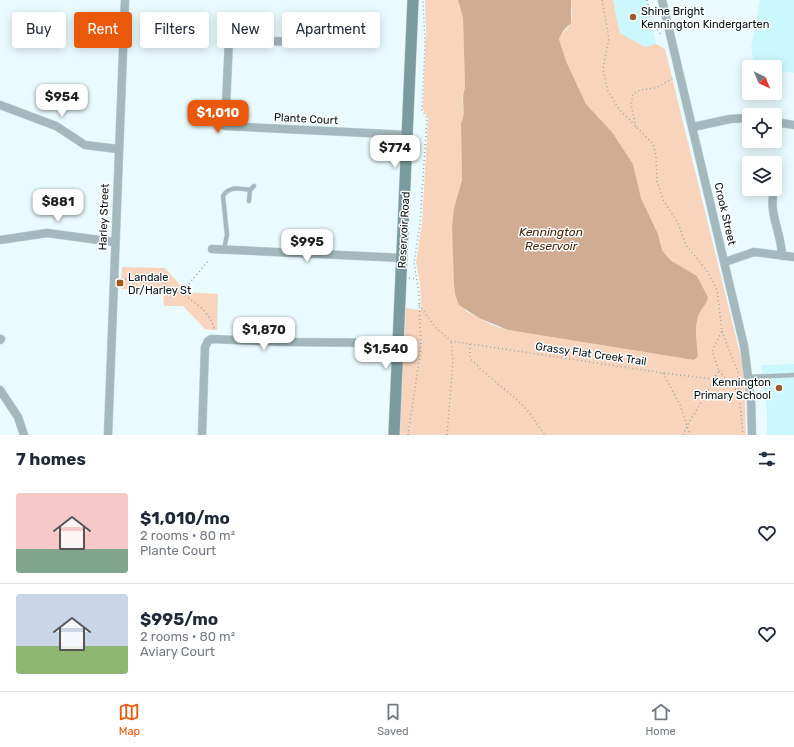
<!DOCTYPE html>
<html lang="en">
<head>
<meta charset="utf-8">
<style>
	body { margin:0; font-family:Rubik,sans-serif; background:#f6f6f7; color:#1f2937; height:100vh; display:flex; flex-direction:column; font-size:15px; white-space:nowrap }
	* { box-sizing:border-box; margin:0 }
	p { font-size:13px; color:#747a83 }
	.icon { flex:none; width:22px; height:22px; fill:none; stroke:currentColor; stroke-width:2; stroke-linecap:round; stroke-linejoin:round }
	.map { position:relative; height:435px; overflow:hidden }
	.sheet { display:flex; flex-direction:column; background:#fff; flex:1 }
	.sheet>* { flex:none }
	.hud { position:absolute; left:12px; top:12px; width:400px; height:36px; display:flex; gap:8px }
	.needle { width:26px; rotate:136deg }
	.controls { position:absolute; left:742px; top:60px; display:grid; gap:8px }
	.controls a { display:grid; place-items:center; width:40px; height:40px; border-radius:4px; background:#fff; box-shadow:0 2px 10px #0003; font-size:20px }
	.price { position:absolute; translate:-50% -34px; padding:0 9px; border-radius:8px; background:#fff; color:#222; font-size:13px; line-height:26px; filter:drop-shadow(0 1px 2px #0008) }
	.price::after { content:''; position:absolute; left:50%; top:24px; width:12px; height:9px; margin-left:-6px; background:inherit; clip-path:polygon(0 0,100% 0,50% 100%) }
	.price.on { background:#ea580c; color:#fff }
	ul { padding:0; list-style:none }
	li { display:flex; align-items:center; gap:12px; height:100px; padding:0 16px }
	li+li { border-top:1px solid #e0e1e3 }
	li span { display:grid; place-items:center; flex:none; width:112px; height:80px; border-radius:4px; color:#555 }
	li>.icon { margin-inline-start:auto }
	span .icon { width:48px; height:48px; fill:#fffc; stroke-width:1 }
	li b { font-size:17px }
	h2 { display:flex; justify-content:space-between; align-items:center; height:48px; padding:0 16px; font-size:17px }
	.tag { padding:0 14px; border-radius:4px; background:#fff; box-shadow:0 2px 10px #0003; font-size:14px; line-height:36px }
	.tag.on { background:#ea580c; color:#fff }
	.menu { display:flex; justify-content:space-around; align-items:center; height:56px; border-top:1px solid #e0e1e3; background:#fff; font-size:11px; color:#747a83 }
	.menu a { display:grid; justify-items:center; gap:2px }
	.menu .on { color:#ea580c }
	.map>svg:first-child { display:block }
	.built { fill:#cbf8ff }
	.green { fill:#f8d4bc }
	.water { fill:#d0ac94 }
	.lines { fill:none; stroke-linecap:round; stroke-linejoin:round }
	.lane-casing { stroke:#c4d6d9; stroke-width:5 }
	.street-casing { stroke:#c4d6d9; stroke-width:9 }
	.secondary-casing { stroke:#c4d6d9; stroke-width:12 }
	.path { stroke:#96a7aa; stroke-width:1.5; stroke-dasharray:1 3; stroke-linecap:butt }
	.lane { stroke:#a4b9bd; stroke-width:4 }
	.street { stroke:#a4b9bd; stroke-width:8 }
	.secondary { stroke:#7b9ba0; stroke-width:11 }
	.poi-dot { fill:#9c5b27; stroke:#fff; stroke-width:1.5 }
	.labels { text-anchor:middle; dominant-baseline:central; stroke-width:3; stroke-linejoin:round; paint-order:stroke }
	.poi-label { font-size:11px; fill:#031315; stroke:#fff; text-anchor:start }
	.street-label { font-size:11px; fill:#031315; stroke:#fff }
	.water-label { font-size:12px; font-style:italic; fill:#492608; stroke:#fff }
</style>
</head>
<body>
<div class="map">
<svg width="794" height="435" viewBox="0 0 794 435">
	<rect width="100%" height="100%" fill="#e9fbfe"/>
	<!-- built -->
	<path class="built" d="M613,0h33l10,44 -11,3 -25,-14z
		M760,0h34v73l-19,-3v-3h-20l-4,-20z
		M794,364v71h-27v-23l-6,-47z"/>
	<!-- green -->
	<path class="green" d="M425,0h33l5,18 2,70c-6,11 2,25 -4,36l1,56 -8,28 -2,18 2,27 12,58 26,14 16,5 186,30 4,-5c-1,-12 -4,-26 0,-38 2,-8 9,-12 10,-20l-11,-21 -27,-16 -8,-10 -4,-16 -17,-36 -8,-34 -21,-32 -26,-28 -20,-43 -7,-22c2,-6 6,-8 10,-13 5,-7 2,-18 2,-26h42l7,33 25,14 11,-3 9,5 79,321 2,65h-346l6,-127 15,2 -1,-26 -4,-22 6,-39 6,-105 -5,-9 3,-79z
		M122,267l43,1 21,24 32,2 -1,36 -12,-1 -22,-23h-19l-1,-16 -42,-1z"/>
	<!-- water -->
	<path class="water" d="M458,0h113v23l-8,8 -4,8 7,22 20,43 26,28 21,32 8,34 17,36 4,16 8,10 27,16 11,21c-1,8 -8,12 -10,20 -4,12 -1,26 0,39l-4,4 -186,-30 -29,-12 -20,-13 -4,-11 -1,-11 -2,-57 2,-18 8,-28 -1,-57c6,-10 -1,-24 4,-35l-2,-70z"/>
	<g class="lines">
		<!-- lane casing -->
		<g class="lane-casing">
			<path id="lane" d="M249,201l1,-11 4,-4
				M224,249l3,-14 -4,-39c6,-10 16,-8 27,-6
				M749,377l45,-2"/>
		</g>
		<!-- street casing -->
		<g class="street-casing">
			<path id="street" d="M662,0l82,346 7,53 1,36
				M308,42l-79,-2 -4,86 183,9
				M0,105l56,21 29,19 33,4
				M775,122l19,3
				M693,127l37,-8 19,-1
				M773,196c-3,20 9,40 9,60
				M0,240l47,-7 67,9
				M212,249l191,9
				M725,262l29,-10 40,5
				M0,340l1,-1
				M0,390l18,27 6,18
				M108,435l17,-435
				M202,435l3,-88 3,-6 3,-2 74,3 114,1"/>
		</g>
		<!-- secondary casing -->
		<g class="secondary-casing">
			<path id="secondary" d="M394,435l19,-435"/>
		</g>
		<!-- path -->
		<path class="path" d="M602,0l7,38 -6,31 5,22 11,18 34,35 3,12 1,25 6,19 15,23 8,22 21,26 10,19 5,41 -10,20 7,20 -6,8
			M647,0l5,23 10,13
			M636,127l-5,-23 2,-10 7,-4 16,-2 17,-10
			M409,278l8,1
			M121,279l35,2 8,2 8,7 14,6 17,13 8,11 4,11
			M181,293l28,-33
			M419,305l17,23 15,13 212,32 50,6c-7,20 -22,36 -30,56
			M722,331l16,42 1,20
			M470,344v14c17,19 39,33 57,52 7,8 11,17 18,25
			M719,371l20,22 4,42
			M663,373l17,32 10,30
			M408,435l13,-87 -2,-55 -5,-30 6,-39 7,-106 -5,-8 3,-66 -2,-44
			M447,435l6,-75 -2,-19"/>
		<!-- lane -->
		<use href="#lane" class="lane"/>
		<!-- street -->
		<use href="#street" class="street"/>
		<!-- secondary -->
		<use href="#secondary" class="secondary"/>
	</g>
	<!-- markers -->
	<g class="poi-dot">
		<circle cx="633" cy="17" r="4"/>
		<rect x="116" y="279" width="8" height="8" rx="2"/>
		<circle cx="779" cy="388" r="4"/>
	</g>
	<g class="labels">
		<!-- poi labels -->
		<g class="poi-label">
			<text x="641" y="11">Shine Bright<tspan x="641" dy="13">Kennington Kindergarten</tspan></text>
			<text x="128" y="277">Landale<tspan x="128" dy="13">Dr/Harley St</tspan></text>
			<text x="771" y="382" text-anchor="end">Kennington<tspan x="771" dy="13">Primary School</tspan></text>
		</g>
		<!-- street labels -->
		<g class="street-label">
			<text transform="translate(306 119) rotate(3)">Plante Court</text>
			<text transform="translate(725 214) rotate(77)">Crook Street</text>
			<text transform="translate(104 217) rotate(-88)">Harley Street</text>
			<text transform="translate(404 230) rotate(-87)">Reservoir Road</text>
			<text transform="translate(591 354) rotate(8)">Grassy Flat Creek Trail</text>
		</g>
		<!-- water labels -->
		<g class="water-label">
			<text x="551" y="232">Kennington<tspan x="551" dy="14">Reservoir</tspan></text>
		</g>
	</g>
</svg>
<div class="controls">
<a><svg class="needle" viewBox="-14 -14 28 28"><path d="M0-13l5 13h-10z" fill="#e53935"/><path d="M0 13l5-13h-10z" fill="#747a83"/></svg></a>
<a><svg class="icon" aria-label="locate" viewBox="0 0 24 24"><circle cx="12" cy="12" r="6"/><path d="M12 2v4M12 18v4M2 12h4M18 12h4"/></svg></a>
<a><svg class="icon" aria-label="layers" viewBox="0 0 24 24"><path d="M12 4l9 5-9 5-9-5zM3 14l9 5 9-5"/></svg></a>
</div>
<b class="price" style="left:62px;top:118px">$954</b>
<b class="price on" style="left:218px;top:134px">$1,010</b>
<b class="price" style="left:395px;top:169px">$774</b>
<b class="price" style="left:58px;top:223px">$881</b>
<b class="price" style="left:307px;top:263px">$995</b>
<b class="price" style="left:264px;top:351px">$1,870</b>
<b class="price" style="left:386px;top:370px">$1,540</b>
<div class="hud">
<a class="tag">Buy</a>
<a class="tag on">Rent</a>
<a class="tag">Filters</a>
<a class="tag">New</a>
<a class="tag">Apartment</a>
</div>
</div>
<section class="sheet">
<h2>7 homes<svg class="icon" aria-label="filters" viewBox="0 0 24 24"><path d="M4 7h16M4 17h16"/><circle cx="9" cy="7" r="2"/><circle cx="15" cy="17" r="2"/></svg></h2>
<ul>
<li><span style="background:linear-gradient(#f6c9c9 70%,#7fa58c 0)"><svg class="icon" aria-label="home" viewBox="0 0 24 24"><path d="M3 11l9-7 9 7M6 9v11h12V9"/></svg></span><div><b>$1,010/mo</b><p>2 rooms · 80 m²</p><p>Plante Court</p></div><svg class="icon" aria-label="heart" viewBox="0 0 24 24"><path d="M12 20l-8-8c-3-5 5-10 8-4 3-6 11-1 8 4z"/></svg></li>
<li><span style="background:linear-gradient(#c9d6e8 65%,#8fb573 0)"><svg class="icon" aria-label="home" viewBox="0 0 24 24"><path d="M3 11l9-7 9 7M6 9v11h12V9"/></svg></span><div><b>$995/mo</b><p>2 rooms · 80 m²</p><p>Aviary Court</p></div><svg class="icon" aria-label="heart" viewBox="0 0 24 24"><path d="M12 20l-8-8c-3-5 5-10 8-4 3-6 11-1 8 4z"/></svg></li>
</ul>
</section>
<nav class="menu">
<a class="on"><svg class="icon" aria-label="map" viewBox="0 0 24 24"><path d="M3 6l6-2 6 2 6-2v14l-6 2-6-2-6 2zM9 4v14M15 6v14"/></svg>Map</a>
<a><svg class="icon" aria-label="saved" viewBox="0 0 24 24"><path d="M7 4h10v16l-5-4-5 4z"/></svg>Saved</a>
<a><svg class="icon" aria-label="home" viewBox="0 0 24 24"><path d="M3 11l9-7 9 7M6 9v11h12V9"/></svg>Home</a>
</nav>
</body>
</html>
